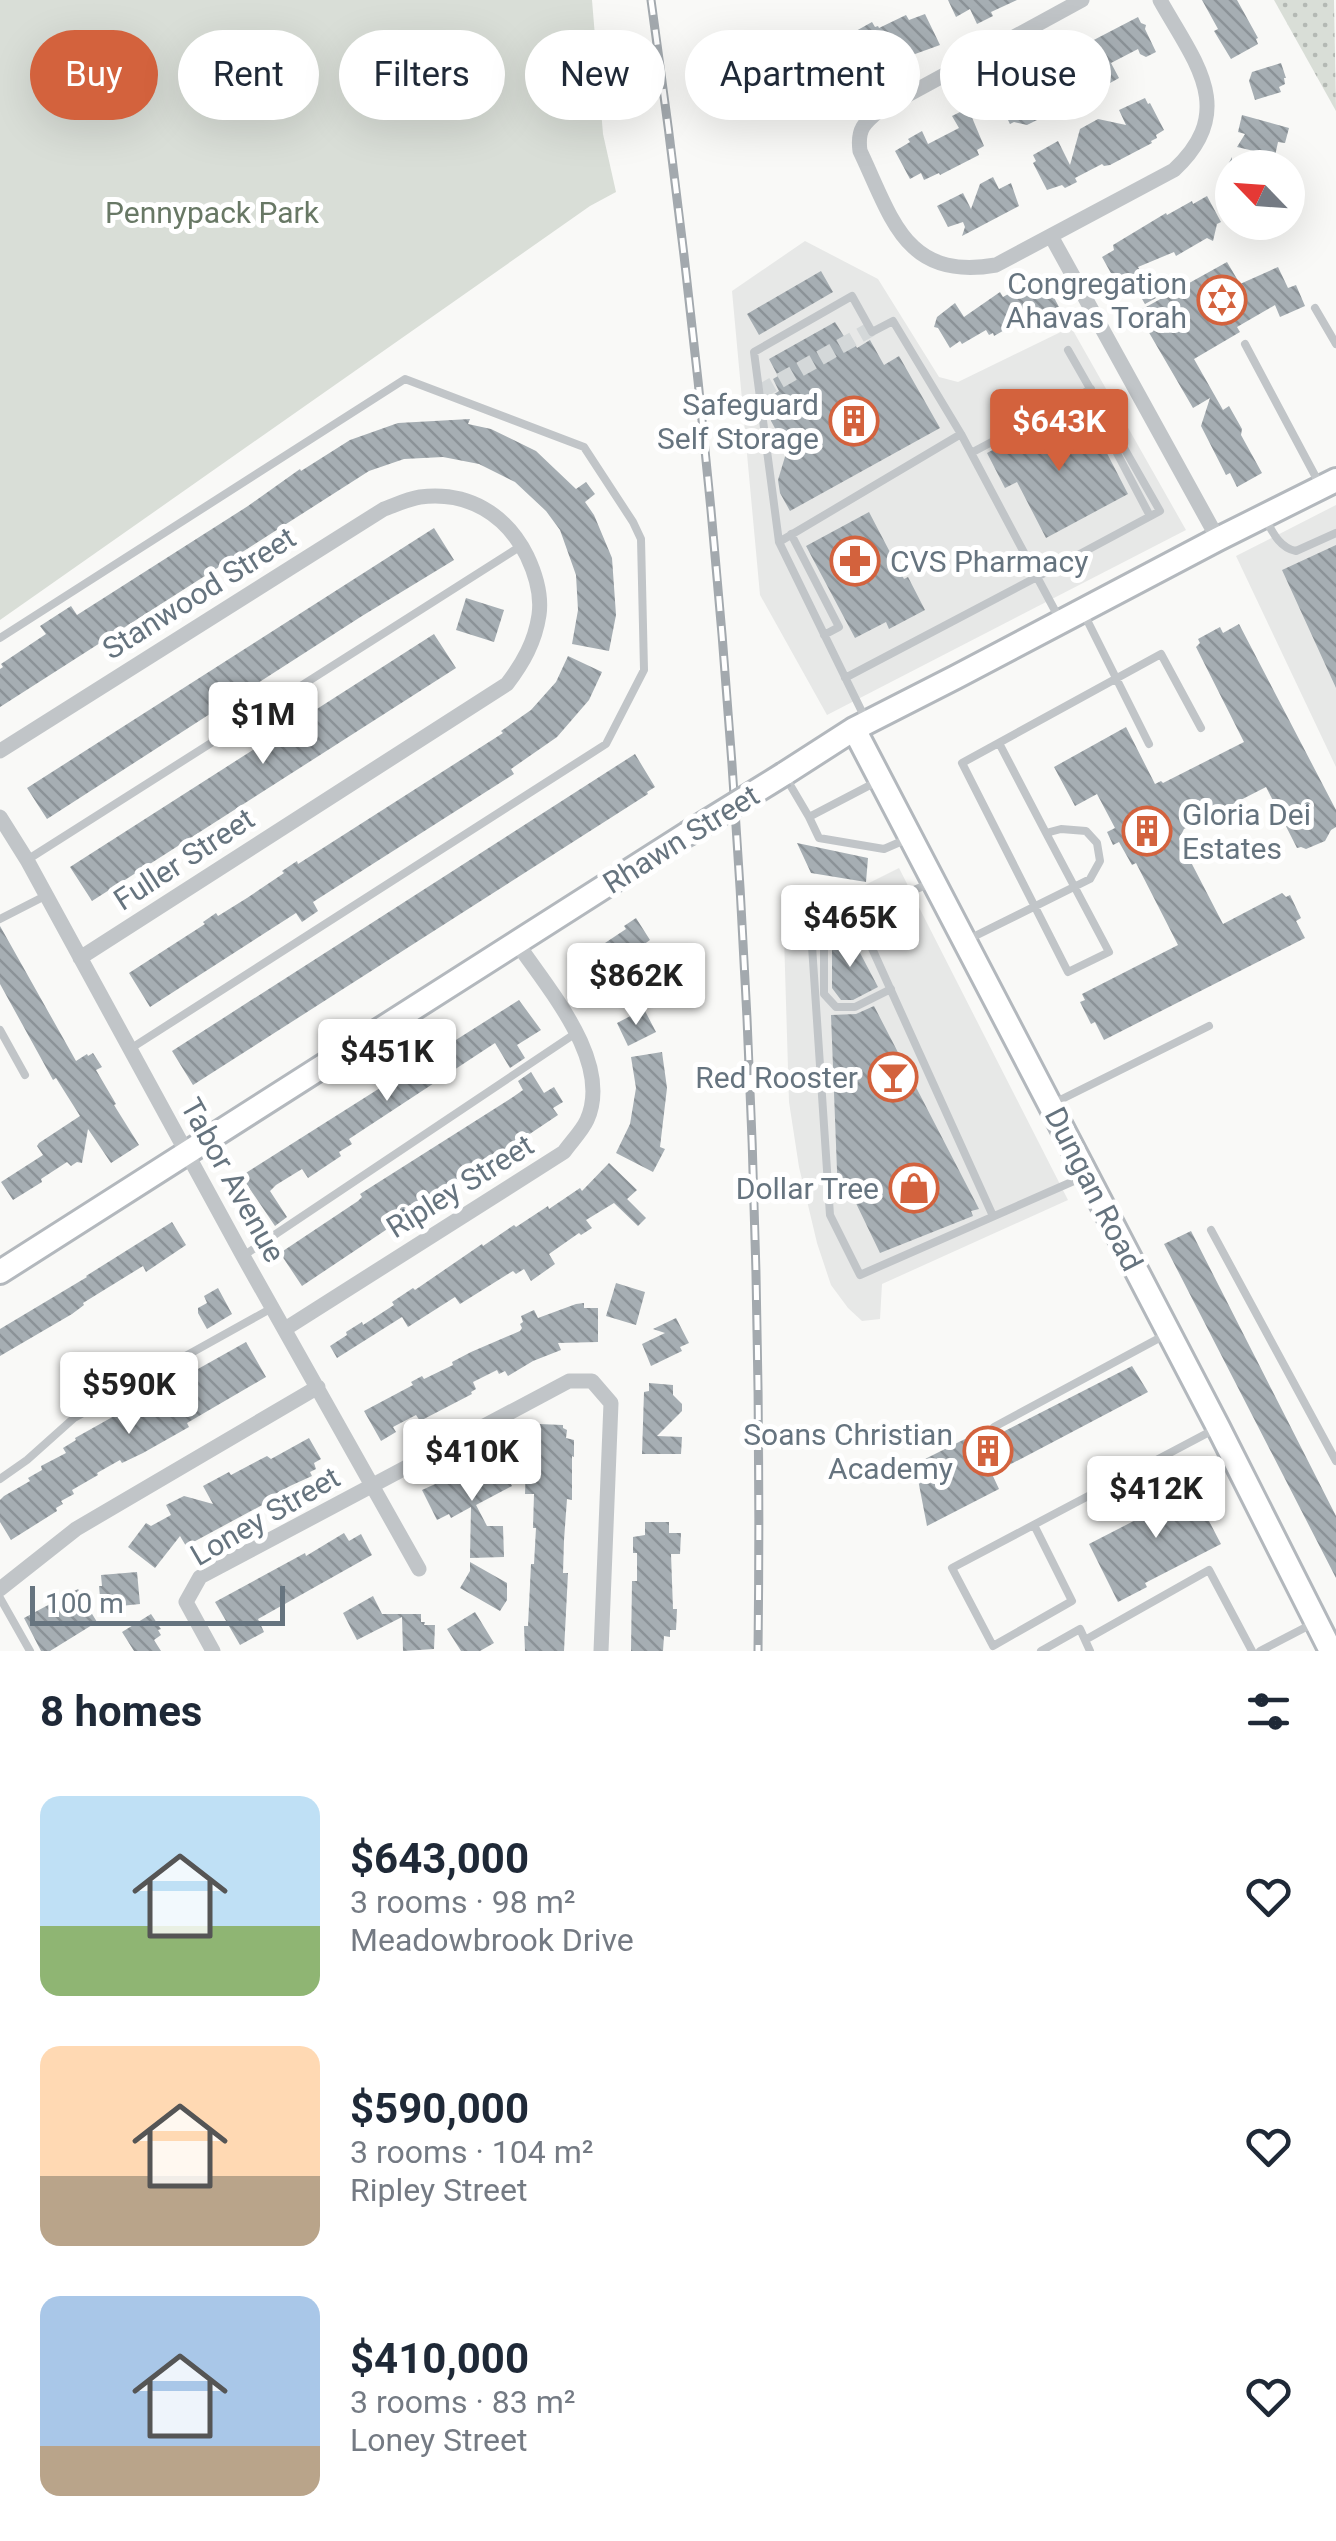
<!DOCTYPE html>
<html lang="en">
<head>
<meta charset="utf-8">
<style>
	body { margin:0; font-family:Roboto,sans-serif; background:#f2f2f3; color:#1f2937; height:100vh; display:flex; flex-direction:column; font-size:38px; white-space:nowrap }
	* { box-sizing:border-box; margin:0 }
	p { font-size:32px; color:#747a83 }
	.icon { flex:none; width:55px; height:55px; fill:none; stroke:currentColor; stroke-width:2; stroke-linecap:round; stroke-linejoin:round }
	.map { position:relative; height:1651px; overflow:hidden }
	.sheet { display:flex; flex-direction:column; background:#fff; flex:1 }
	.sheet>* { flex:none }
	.banner { position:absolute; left:30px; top:30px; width:1278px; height:90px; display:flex; gap:20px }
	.needle { width:65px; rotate:295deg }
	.tools { position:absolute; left:1215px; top:150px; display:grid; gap:20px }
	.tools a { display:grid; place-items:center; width:90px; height:90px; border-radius:50%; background:#fff; box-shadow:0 10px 40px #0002; font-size:50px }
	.scale { position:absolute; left:30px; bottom:25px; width:255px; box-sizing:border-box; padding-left:10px; border:5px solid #66747f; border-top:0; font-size:28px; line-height:35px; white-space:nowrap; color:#66747f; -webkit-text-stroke:8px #fff; paint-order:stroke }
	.price { position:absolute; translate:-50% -85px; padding:0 22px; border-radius:10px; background:#fff; color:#222; font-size:32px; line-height:65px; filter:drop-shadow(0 2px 5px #0008) }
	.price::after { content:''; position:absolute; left:50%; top:60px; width:30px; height:22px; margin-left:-15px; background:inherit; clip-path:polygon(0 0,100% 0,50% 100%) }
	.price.selected { background:#d3623d; color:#fff }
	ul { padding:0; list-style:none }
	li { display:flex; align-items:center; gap:30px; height:250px; padding:0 40px }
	li span { display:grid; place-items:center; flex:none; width:280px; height:200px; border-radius:20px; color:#555 }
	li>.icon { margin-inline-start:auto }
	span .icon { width:120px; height:120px; fill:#fffc; stroke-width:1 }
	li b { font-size:42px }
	h2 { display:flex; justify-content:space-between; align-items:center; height:120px; padding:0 40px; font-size:42px }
	.tag { padding:0 35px; border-radius:45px; background:#fff; box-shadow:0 10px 40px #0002; font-size:35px; line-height:90px }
	.tag.selected { background:#d3623d; color:#fff }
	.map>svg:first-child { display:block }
	.built { fill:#e7e8e7 }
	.grass { fill:url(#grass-dots) }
	.green { fill:#d9ded7 }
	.building { fill:url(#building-back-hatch) }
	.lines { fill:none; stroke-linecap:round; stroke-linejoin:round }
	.street-tunnel { stroke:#d4d8d9; stroke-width:15; stroke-dasharray:15 8; stroke-linecap:butt }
	.secondary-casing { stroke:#b3b8bd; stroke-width:28 }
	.lane { stroke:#c1c5c8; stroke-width:8 }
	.street { stroke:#c1c5c8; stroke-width:15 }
	.secondary { stroke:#fff; stroke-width:22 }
	.rail-casing { stroke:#a3a9ae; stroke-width:9 }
	.rail { stroke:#fff; stroke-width:5; stroke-dasharray:15; stroke-linecap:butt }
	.secondary-bridge-casing { stroke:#b3b8bd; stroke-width:28; stroke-linecap:butt }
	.secondary-bridge { stroke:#fff; stroke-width:22 }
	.labels { text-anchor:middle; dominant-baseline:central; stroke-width:10; stroke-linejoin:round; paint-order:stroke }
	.park-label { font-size:30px; fill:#687865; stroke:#fff }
	.poi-label { font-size:30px; fill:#66747f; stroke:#fff; text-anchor:end }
	.street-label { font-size:30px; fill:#66747f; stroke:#fff }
</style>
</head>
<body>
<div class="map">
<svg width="1336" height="1651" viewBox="0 0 1336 1651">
	<defs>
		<pattern id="grass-dots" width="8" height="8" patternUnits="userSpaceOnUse" patternTransform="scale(2.5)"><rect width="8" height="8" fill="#d9ded7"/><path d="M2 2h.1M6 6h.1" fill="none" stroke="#b4b9b4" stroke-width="1.8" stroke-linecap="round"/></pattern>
		<pattern id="building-back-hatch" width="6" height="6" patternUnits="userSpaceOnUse" patternTransform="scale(2.5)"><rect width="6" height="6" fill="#a6aeb3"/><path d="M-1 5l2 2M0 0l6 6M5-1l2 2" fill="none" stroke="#8b9297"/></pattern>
	</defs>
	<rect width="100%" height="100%" fill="#f9f9f7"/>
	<!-- built -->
	<path class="built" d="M805,241l73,38 61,98 19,5 113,-55 115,203 -359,185 -67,-120 -28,-304z
		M1336,505v262l-100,-211z
		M899,868l169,332 -186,84 -2,35 -18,2 -14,-13 -17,-23 -14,-42 -18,-76 -10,-65 -6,-199 30,-11 6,16z"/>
	<!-- grass -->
	<path class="grass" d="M1274,0h60l2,111z"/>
	<!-- green -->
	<path class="green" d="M0,0h592l11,134 13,58 -26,14 -590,414z"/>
	<!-- building -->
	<path class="building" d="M948,0h69l-26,12 2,4 -16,8 -7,-15 -14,8z
		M1202,0h35l21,38 -2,1 2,5 -27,15 -17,-28 4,-2z
		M925,14l15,31 -47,17 4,8 -14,7 -2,-3 -6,3 -1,-3 -8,5 -14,-28 2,-1 -7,-14 25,-14 3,5 3,-1 1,2 27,-13 3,5z
		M1138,17l3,6 5,2 -1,4 11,23 -10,5 -6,-3 -2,-5 -27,14 8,15 -25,14 -5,-9 -55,28 5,8 -12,6 -13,-3 -4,2 -14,-28 14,-8 -1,-4 39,-21 2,3 14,-7 4,10 24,-13 -6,-12z
		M1281,63l5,15h-2l1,6 -6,3 2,5 -26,8 -6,-19 3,-9z
		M1145,98l3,6 2,-1 14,27 -8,5 1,3 -6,3 1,2 -42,22 -6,1 -2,-2 -27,14 2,4 -12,6 -3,-3 -15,5 -14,-27 3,-2 -3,-6 25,-14 12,24 10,-36 18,-10 28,6 -7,-15z
		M968,108l16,38 -7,4 2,5 -39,20 -1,-2 -15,7 -3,-7 -11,6 -15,-28 15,-9 -2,-3 14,-8 6,13 31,-16 -7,-12z
		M1242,115l47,13 -4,15 -7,-1 -3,14 -38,-9 8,-13 -7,-2z
		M1232,157v41l-16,-11z
		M993,177l6,12 12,-6 8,23 -57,30 3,-9 -2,-5 -15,5 -11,-21 26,-13 8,16 9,-25z
		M1207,196l14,26 -4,2 -4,17 -6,-3 -31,18 -2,-4 -36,15 18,31 -11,6 -16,-27 -12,7 -15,-27 12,-7 -1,-5 53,-32 1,2 25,-14 1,3z
		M1227,262l13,22 38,-17 10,21 8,-3 9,21 -25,11 -5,-12 -38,22 3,5 -46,27 29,51 6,-4 13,23 -1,6 21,38 -25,14 -7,-14 -4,2 -25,-49 9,-28 -17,10 -56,-96z
		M821,271l12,21 -74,43 -12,-21z
		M1028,283l7,11 14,-6 11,21 -25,14 -7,-13 -21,15 1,3 -14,8 -1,-3 -4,2 -3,-5 -24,14 -2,-3 -10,7 -12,-20 -4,-1 3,-10 18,-14 9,14 36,-25 3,5z
		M835,322l10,16 5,-3 7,13 13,-8 14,25 15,-9 41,72 -150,83 -10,-18 -2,-13 9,-30 -16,-29 -3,-23 11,-7 -6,-12 5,-3 -9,-17z
		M1060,414l15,29 21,-11 32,62 -82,44 -29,-56 -12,6 -18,-35z
		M470,419l-2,5 23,5 45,22 40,38 10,-7 9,12 -10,8 9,13 18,43 4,57 -7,36 -37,-7 6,-34 -2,-35 -16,-45 -14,-19 -31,-29 -36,-18 -36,-7 -39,2 -35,12 -369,236v-38l3,-2 -2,-3 45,-30 -6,-8 31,-20 6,9 171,-109 52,-37 1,2 49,-31 48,-17z
		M869,512l35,67 4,-2 17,33 -36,19 -3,-7 -31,16 -49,-92z
		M434,528l20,32 -92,56 -315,203 -20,-31z
		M1336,545v143l-54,-118z
		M466,598l38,12 -10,32 -38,-12z
		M1239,624l97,186v17l-5,3 -6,11 -19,8 -5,-2 -4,1 -31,-61 -82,42 -5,10 44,85 59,-31 4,4 4,-2 11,23 -5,3 9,17 -201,102 -9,-18 -4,2 -11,-22 5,-2 -3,-6 96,-49 -42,-82 -4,2 -13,-23 -6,3 -6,-13 8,-4 -18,-34 -22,12 -21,-39 72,-40 29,57 6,-3 2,2 81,-41 -48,-95 4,-4 -2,-4 22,-12 3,6z
		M434,634l22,34 -364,233 -22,-34z
		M568,656l34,16 -13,28 -19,22 -13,15 -46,32 3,5 -201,128 5,9 -16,11 -6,-9 -146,94 -21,-34 76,-49 -2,-2 13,-9 2,3 29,-18 37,-25 -2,-2 15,-10 1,3 205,-131 -2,-2 30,-21 25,-28z
		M635,754l20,33 -8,5 1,2 -455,291 -21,-34z
		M797,843l71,15 -2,24 -55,-9z
		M636,918l14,22 -7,5 5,7 -16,10 -5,-7 -32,21 10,16 -15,9 -21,-34 57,-38 -2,-3z
		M0,926l76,135 11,-7 1,2 5,-3 9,14 -6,3 20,34 -2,1 25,40 -28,18 -23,-34 -6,34 -5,-1 -6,4 -4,-4 -26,17 1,3 -29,18 -12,-18 42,-27 -6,-9 2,-3 41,-27 -24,-38 -3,2 -53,-96z
		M849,932l29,55 -25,13h-12l-9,-12v-50z
		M519,1000l22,30 -24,15 8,13 -15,10 -15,-25 -146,96 3,5 -13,8 2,4 -33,22 -6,-9 -26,16 -6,6 17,26 -12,9 -34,-50z
		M874,1006l105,203 -8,2 2,5 -93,37 -27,-56 -15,-1 -7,-181 25,-1z
		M644,1009l12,23 -28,14 -11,-23z
		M662,1052l5,36 -7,59 5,2 -12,23 -37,-19 14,-29 6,-36 -5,-31z
		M531,1072l13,21 10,-6 9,15 -10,6 5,7 -256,171 -22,-33 78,-52 4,-4 -2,-3 153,-97 10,-7 -5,-9z
		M609,1163l28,27 -10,9 19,19 -8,8 -24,-23 -28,17 6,8 -11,7 -2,-2 -30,21 6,10 -24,17 -7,-12 -8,5 -3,-3 -53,33 -5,-7 -47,30 -6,-10 -65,41 -7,-12 17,-11 -1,-3 16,-10 1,3 31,-20 -2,-3 21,-14 2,2 67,-46 1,2 31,-21 2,2 32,-21 1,3 31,-21 2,3z
		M172,1222l14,23 -40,27 -3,-6 -60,37 1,2 -12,9 -72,42v-27l87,-52 -1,-1z
		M1191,1231l145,285v62l-172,-334z
		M616,1283l29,9 -9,33 -30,-9z
		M218,1288l14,26 -25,15 -9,-16v-5l9,-5 -3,-7z
		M584,1303v5h14v34l-40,1 3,7 -28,11 -25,15 -3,-5 -6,3 -2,-4 -24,12 3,7 -5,3 1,2 -52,27 -4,-6 -23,12 3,5 -15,9 -17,-30 49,-26 -2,-3 11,-6 2,3 29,-14 -1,-3 19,-10 49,-21 2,-3 -2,-4 3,-2 -2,-6 13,-6 4,8 38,-14z
		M676,1318l13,25 -9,4 2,4 -31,15 -9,-22 23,-11 -12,-4z
		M246,1342l20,35 -79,46 2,4 -46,26 -21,10 -2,-3 -23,13 1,2 -26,15 2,4 -13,7 2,3 -7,4 1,3 -46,29 -11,-18v-22l4,-4 26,-15 -2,-3 14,-8 -1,-4 25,-13 -3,-5 13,-8 -1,-2z
		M1132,1366l16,26 -156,82 7,15 -72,37 -12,-62 72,-36 4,10z
		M649,1383l24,2v10l9,9v7l-25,25 25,1 -1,17h-39l2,-62 5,-1z
		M539,1424l24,1v3l4,2 -1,8 8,2v17l-2,-1v44l-5,-1 -3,41 -1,33h5l-4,78h-39l-1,-25h4l3,-62h3l2,-36h-3l1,-34h-9l2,-60h12z
		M309,1438l12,21 -7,4 2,6 -6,3 2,4 -22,10 -15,8 2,3 -91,49 -6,-10 -25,32 -27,-21 18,-24 5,3 20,-11 -5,-10 18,-9 29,8 -10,-18 26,-14 2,3 36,-19 4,3z
		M481,1460l3,5 5,-3 2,4 8,-4 13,24 -36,19 11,21h16l1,31 -34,1 1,-51 -20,11 -2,-4 -12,6 -15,-30 44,-20 -1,-2z
		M1187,1479l34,65 -76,39 2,4 -29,15 -29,-58 70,-36 -10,-20 15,-7 4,8z
		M645,1522h24v11h12l-1,21h-9l2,55h4l-1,21h-6v7l-6,-1 -1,15h-32l1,-70h5v-28h-4v-16l12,-2z
		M344,1533l5,8 12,-7 11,21 -114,64 6,13 -24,13 -25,-43 90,-49 1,3z
		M470,1562l37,21v17l-7,11 -40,-23 10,-17z
		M137,1572l3,32 -39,4 -2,-22h3l-1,-11z
		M78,1589l15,19 -4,1 8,13 -47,29h-9l-17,-33z
		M373,1596l9,18h39v8h4l-1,3h11l-1,24 -31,2 -1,-34 -45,23 -14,-27z
		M475,1612l19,31 -14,8h-19l-14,-22z
		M151,1614l10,15 -3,1 3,5 -7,5 7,11h-27l-12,-19z"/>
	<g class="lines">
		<!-- street-tunnel -->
		<path class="street-tunnel" d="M760,392l111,-63"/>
		<!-- secondary casing -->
		<g class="secondary-casing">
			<path id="secondary" d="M854,729l364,698 113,224
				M784,774l70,-45 102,-52 262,-138 118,-59
				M0,1272l687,-438"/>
		</g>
		<!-- lane -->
		<path class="lane" d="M1315,308l21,36
			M1245,344l74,139
			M1115,432l-7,4 42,80
			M961,434l76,143 123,-66 -92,-161
			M971,453l120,-64
			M1266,520c7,13 14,28 30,31l40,-18
			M791,534l48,93 -15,8
			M779,542l-25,-190 98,-56 20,36 21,-11 68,113 -182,108 86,176
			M1084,614l65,130
			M0,638l405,-259 179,68 49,75 8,17 3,131 -38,74 -476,305
			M845,678l192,-101 23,43
			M999,743l47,90
			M786,778l23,39
			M878,781l-69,36 10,21 65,11 23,-10
			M27,860l494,-314
			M929,884l-118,47 19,284 30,60 223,-98
			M856,913l137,303
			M0,919l45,-23
			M860,921l-36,11v62l12,13h19l36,-18
			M969,939l121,-60 10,-18 -3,-18 -11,-12 -25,-2 -15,4 63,119 -41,20 -106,-209 199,-109 40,74
			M0,1030l25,45
			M1054,1103l155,-77
			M1211,1230l125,231
			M243,1256l333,-223
			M994,1427l171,-92
			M0,1479l27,-19 47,-42 198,-110
			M1034,1525l38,76 -79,45 -41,-78c88,-47 177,-93 265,-140
			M0,1598l30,53
			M1085,1640l124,-70 43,81
			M1041,1651l39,-22 10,22
			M1260,1651l52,-27"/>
		<!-- street -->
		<path class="street" d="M1082,0l-202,110c-16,13 -23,19 -20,41 32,67 45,130 136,114l178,-95c65,-60 20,-109 -14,-170
			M1051,236l167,303
			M0,751l384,-242c11,-4 24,-10 36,-12 48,-6 86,17 107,59 9,19 15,38 12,59 -4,27 -16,48 -32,69l-427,274
			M0,817l27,43 216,396 176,313
			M285,1329l279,-177c7,-10 18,-21 23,-32 26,-58 -39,-131 -70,-177
			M0,1589l76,-60 242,-142
			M213,1651l-27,-49 14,-25 369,-196h23l19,22 -10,248"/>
		<!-- secondary -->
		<use href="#secondary" class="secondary"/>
		<!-- rail casing -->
		<g class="rail-casing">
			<path id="rail" d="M651,0c77,547 114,1099 107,1651"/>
		</g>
		<!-- rail -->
		<use href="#rail" class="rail"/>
		<!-- secondary-bridge casing -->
		<g class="secondary-bridge-casing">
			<path id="secondary-bridge" d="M687,834l97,-60"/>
		</g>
		<!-- secondary-bridge -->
		<use href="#secondary-bridge" class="secondary-bridge"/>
	</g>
	<!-- icons -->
	<defs>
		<g id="synagogue-ring" transform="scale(2.5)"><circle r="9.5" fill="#fff" stroke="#d3623d" stroke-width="1.5"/><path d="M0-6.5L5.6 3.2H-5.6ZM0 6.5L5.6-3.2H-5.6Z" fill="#d3623d"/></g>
		<g id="building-ring" transform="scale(2.5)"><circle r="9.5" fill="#fff" stroke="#d3623d" stroke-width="1.5"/><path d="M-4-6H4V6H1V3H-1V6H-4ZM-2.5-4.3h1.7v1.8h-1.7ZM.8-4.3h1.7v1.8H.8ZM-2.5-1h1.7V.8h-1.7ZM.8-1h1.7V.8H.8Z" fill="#d3623d"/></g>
		<g id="pharmacy-ring" transform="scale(2.5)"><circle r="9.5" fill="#fff" stroke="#d3623d" stroke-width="1.5"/><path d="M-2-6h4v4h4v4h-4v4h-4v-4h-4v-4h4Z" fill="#d3623d"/></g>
		<g id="bar-ring" transform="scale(2.5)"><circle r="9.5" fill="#fff" stroke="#d3623d" stroke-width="1.5"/><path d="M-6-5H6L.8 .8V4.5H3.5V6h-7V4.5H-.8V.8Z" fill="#d3623d"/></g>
		<g id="shop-ring" transform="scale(2.5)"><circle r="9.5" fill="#fff" stroke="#d3623d" stroke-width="1.5"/><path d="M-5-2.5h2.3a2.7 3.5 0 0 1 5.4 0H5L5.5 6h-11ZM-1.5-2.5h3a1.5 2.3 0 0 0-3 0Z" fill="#d3623d"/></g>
	</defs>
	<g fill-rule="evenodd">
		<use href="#synagogue-ring" x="1222" y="300"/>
		<use href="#building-ring" x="854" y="421"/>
		<use href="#pharmacy-ring" x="855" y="561"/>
		<use href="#building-ring" x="1147" y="831"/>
		<use href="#bar-ring" x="893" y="1077"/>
		<use href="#shop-ring" x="914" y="1188"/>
		<use href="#building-ring" x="988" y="1451"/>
	</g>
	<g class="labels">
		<!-- park labels -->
		<g class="park-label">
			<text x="212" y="212">Pennypack Park</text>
		</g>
		<!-- poi labels -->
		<g class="poi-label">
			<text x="1187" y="283">Congregation<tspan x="1187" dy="34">Ahavas Torah</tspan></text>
			<text x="819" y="404">Safeguard<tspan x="819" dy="34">Self Storage</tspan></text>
			<text x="890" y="561" text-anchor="start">CVS Pharmacy</text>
			<text x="1182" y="814" text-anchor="start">Gloria Dei<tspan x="1182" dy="34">Estates</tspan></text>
			<text x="858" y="1077">Red Rooster</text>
			<text x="879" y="1188">Dollar Tree</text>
			<text x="953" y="1434">Soans Christian<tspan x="953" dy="34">Academy</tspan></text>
		</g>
		<!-- street labels -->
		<g class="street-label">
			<text transform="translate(199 593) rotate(-32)">Stanwood Street</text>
			<text transform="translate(681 839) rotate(-32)">Rhawn Street</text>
			<text transform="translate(184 859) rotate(-33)">Fuller Street</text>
			<text transform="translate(233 1180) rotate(61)">Tabor Avenue</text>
			<text transform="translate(460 1186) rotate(-32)">Ripley Street</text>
			<text transform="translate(1094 1189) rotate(63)">Dungan Road</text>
			<text transform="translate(265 1516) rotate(-30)">Loney Street</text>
		</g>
	</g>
</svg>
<div class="tools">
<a><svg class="needle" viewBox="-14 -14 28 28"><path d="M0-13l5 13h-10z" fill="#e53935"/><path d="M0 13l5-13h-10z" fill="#747a83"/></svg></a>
</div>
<div class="scale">100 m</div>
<b class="price selected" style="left:1059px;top:474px">$643K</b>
<b class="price" style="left:263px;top:767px">$1M</b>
<b class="price" style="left:850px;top:970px">$465K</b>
<b class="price" style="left:636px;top:1028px">$862K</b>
<b class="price" style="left:387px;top:1104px">$451K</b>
<b class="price" style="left:129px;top:1437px">$590K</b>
<b class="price" style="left:472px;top:1504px">$410K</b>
<b class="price" style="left:1156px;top:1541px">$412K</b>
<div class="banner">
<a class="tag selected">Buy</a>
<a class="tag">Rent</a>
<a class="tag">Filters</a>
<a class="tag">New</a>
<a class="tag">Apartment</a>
<a class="tag">House</a>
</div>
</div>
<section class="sheet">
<h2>8 homes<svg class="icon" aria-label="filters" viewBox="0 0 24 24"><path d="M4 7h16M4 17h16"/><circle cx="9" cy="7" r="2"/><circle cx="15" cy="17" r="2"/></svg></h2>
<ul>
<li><span style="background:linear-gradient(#bfe0f5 65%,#8fb573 0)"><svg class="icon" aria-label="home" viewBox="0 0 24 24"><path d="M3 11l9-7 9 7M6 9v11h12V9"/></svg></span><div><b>$643,000</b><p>3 rooms · 98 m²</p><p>Meadowbrook Drive</p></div><svg class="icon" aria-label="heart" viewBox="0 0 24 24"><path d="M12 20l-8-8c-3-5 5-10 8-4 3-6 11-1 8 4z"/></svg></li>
<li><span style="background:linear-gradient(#ffd9b3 65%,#b9a48a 0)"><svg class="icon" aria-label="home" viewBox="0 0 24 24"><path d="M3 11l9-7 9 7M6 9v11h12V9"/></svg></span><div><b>$590,000</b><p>3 rooms · 104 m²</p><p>Ripley Street</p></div><svg class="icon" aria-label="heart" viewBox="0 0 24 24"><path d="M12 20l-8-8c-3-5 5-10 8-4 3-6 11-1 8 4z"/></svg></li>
<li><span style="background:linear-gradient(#a9c7e8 75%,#b9a48a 0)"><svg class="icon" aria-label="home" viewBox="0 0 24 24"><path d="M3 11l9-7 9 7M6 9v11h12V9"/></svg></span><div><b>$410,000</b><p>3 rooms · 83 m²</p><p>Loney Street</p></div><svg class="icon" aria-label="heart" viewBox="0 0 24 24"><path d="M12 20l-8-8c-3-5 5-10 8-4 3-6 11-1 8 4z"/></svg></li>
</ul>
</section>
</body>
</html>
